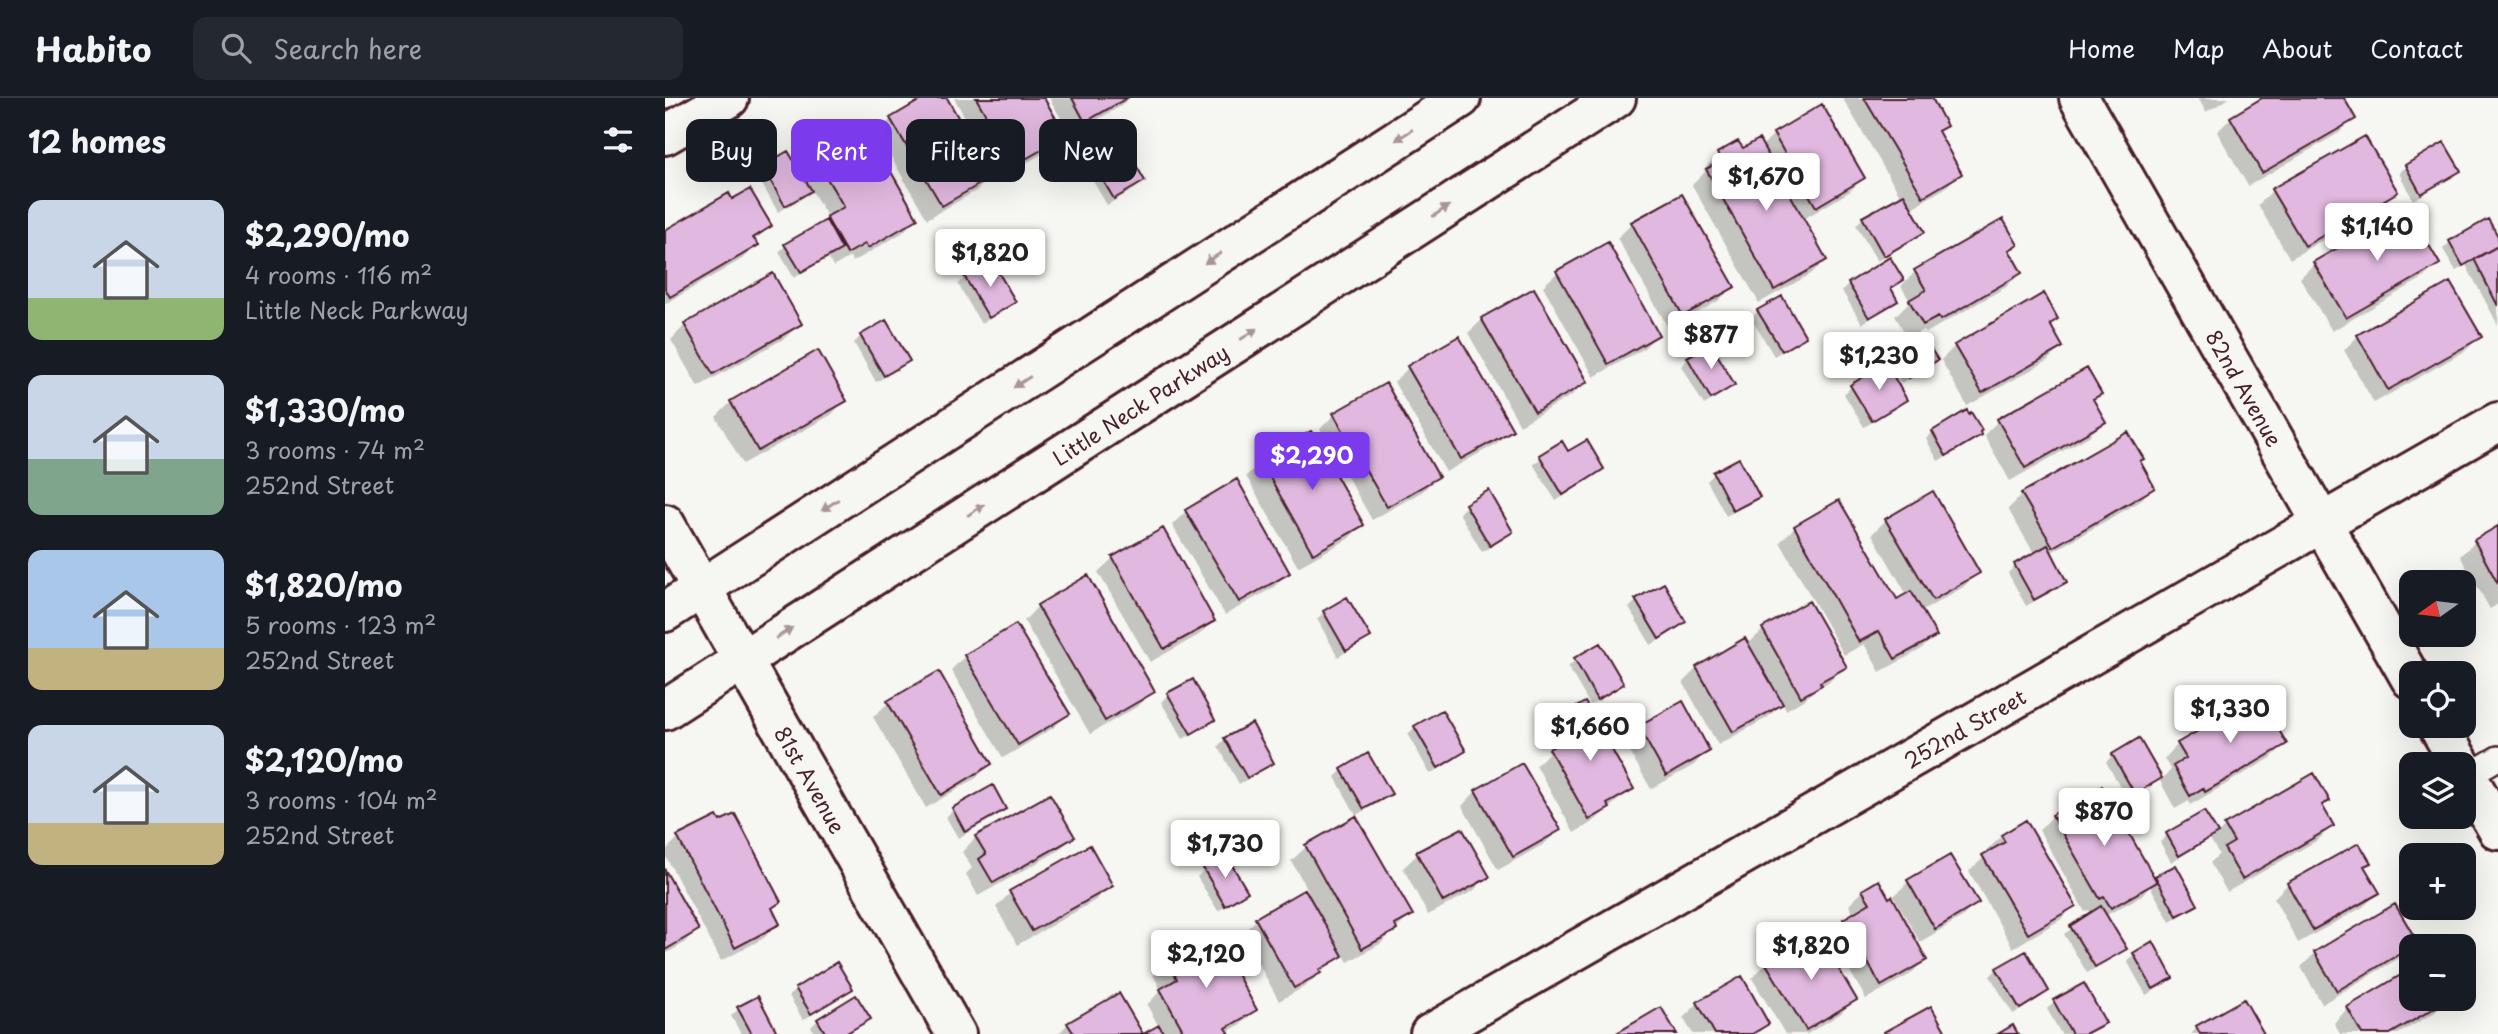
<!DOCTYPE html>
<html lang="en">
<head>
<meta charset="utf-8">
<style>
	body { margin:0; font-family:"Playpen Sans",sans-serif; background:#242831; color:#f1f3f6; height:100vh; display:flex; flex-direction:column; font-size:26px; white-space:nowrap }
	* { box-sizing:border-box; margin:0 }
	p { font-size:23px; color:#9ea1a6 }
	.icon { flex:none; width:38px; height:38px; fill:none; stroke:currentColor; stroke-width:2; stroke-linecap:round; stroke-linejoin:round }
	.map { position:relative; flex:1; overflow:hidden }
	.details { display:flex; flex-direction:column; background:#171b24; width:665px }
	.details>* { flex:none }
	.banner { position:absolute; left:21px; top:21px; width:665px; height:63px; display:flex; gap:14px }
	.needle { width:46px; rotate:256deg }
	.tools { position:absolute; left:1734px; top:472px; display:grid; gap:14px }
	.tools a { display:grid; place-items:center; width:77px; height:77px; border-radius:14px; background:#171b24; box-shadow:0 7px 28px #0002; font-size:35px }
	.price { position:absolute; translate:-50% -60px; padding:0 16px; border-radius:7px; background:#fff; color:#222; font-size:23px; line-height:46px; filter:drop-shadow(0 2px 4px #0008) }
	.price::after { content:''; position:absolute; left:50%; top:42px; width:21px; height:16px; margin-left:-10px; background:inherit; clip-path:polygon(0 0,100% 0,50% 100%) }
	.price.on { background:#7c3aed; color:#fff }
	ul { padding:0; list-style:none }
	li { display:flex; align-items:center; gap:21px; height:175px; padding:0 28px }
	li span { display:grid; place-items:center; flex:none; width:196px; height:140px; border-radius:14px; color:#555 }
	li>.icon { margin-inline-start:auto }
	span .icon { width:84px; height:84px; fill:#fffc; stroke-width:1 }
	li b { font-size:30px }
	h2 { display:flex; justify-content:space-between; align-items:center; height:84px; padding:0 28px; font-size:30px }
	.chip { padding:0 24px; border-radius:14px; background:#171b24; box-shadow:0 7px 28px #0002; font-size:24px; line-height:63px }
	.chip.on { background:#7c3aed; color:#fff }
	header { display:flex; align-items:center; gap:42px; box-sizing:border-box; height:98px; padding:0 35px; background:#171b24; border-bottom:2px solid #363941 }
	header strong { font-size:33px }
	nav { display:flex; gap:38px; margin-inline-start:auto; font-size:24px }
	.search { width:490px; height:63px; background:#242831; display:flex; align-items:center; gap:18px; box-sizing:border-box; padding:0 24px; border-radius:14px; color:#9ea1a6; font-size:26px }
	main { display:flex; flex:1; min-height:0 }
	.map>svg:first-child { display:block }
	.shadow { fill:#0003 }
	.building { fill:#e1b8df; stroke:#4a1f2b; stroke-width:2 }
	.lines { fill:none; stroke-linecap:round; stroke-linejoin:round }
	.service-casing { stroke:#4a1f2b; stroke-width:28 }
	.minor-casing { stroke:#4a1f2b; stroke-width:44 }
	.secondary-casing { stroke:#4a1f2b; stroke-width:44 }
	.service { stroke:#f6f6f2; stroke-width:23 }
	.minor { stroke:#f6f6f2; stroke-width:38 }
	.secondary { stroke:#f6f6f2; stroke-width:38 }
	.oneway { fill:#a99598 }
	.labels { text-anchor:middle; dominant-baseline:central; stroke-width:7; stroke-linejoin:round; paint-order:stroke }
	.street-label { font-size:21px; fill:#4a1f2b; stroke:#f6f6f2 }
</style>
</head>
<body>
<header>
<strong>Habito</strong>
<div class="search"><svg class="icon" aria-label="search" viewBox="0 0 24 24"><circle cx="10" cy="10" r="6"/><path d="M15 15l6 6"/></svg>Search here</div>
<nav><a>Home</a><a>Map</a><a>About</a><a>Contact</a></nav>
</header>
<main>
<section class="details">
<h2>12 homes<svg class="icon" aria-label="filters" viewBox="0 0 24 24"><path d="M4 7h16M4 17h16"/><circle cx="9" cy="7" r="2"/><circle cx="15" cy="17" r="2"/></svg></h2>
<ul>
<li><span style="background:linear-gradient(#c9d6e8 70%,#8fb573 0)"><svg class="icon" aria-label="home" viewBox="0 0 24 24"><path d="M3 11l9-7 9 7M6 9v11h12V9"/></svg></span><div><b>$2,290/mo</b><p>4 rooms · 116 m²</p><p>Little Neck Parkway</p></div></li>
<li><span style="background:linear-gradient(#c9d6e8 60%,#7fa58c 0)"><svg class="icon" aria-label="home" viewBox="0 0 24 24"><path d="M3 11l9-7 9 7M6 9v11h12V9"/></svg></span><div><b>$1,330/mo</b><p>3 rooms · 74 m²</p><p>252nd Street</p></div></li>
<li><span style="background:linear-gradient(#a9c7e8 70%,#c2b280 0)"><svg class="icon" aria-label="home" viewBox="0 0 24 24"><path d="M3 11l9-7 9 7M6 9v11h12V9"/></svg></span><div><b>$1,820/mo</b><p>5 rooms · 123 m²</p><p>252nd Street</p></div></li>
<li><span style="background:linear-gradient(#c9d6e8 70%,#c2b280 0)"><svg class="icon" aria-label="home" viewBox="0 0 24 24"><path d="M3 11l9-7 9 7M6 9v11h12V9"/></svg></span><div><b>$2,120/mo</b><p>3 rooms · 104 m²</p><p>252nd Street</p></div></li>
</ul>
</section>
<div class="map">
<svg width="1833" height="936" viewBox="0 0 1833 936">
	<rect width="100%" height="100%" fill="#f6f6f2"/>
	<filter id="ink" filterUnits="userSpaceOnUse"><feTurbulence type="fractalNoise" baseFrequency=".0143" numOctaves="2"/><feDisplacementMap in="SourceGraphic" scale="14" xChannelSelector="R" yChannelSelector="G"/><feConvolveMatrix kernelMatrix="1 2 1 2 8 2 1 2 1" color-interpolation-filters="sRGB"/></filter>
	<g filter="url(#ink)">
		<!-- shadow -->
		<path class="shadow" d="M262,0h18l45,79 -14,14 -49,28 -50,-86 14,-14z
			M289,0h88l22,37 -15,15 -49,28z
			M384,0h80l-8,8 -50,29z
			M1180,0h85l15,28 -8,8 23,40 -15,14 -35,21 13,23 -7,7 -39,22 -21,-36 7,-7 38,-21 -58,-98z
			M1533,0h32l-24,14z
			M1601,0h76l11,20 -14,15 -91,53 -31,-54 14,-14z
			M1109,36l89,44 -14,14 -47,28 23,40 -14,14 -52,29 -67,-118 13,-13 -1,-3 14,-14 43,-8z
			M426,61l52,22 -7,7 -29,17 -23,-39z
			M152,63l99,58 -14,14 -49,29 -3,-5 -17,10 -5,-9 -34,20 -15,-26 7,-7 35,-20 7,-7 -17,-29 -8,9 -25,14 -22,-38 7,-7 38,10z
			M1741,68l53,5 -7,7 -39,22 -14,-27z
			M1607,93h124l-15,15 -91,53 -32,-54z
			M1017,98l51,90 -15,15 -49,28 -52,-91 15,-14z
			M66,104l39,24 -16,15 2,4 -14,14 -77,45v-72z
			M1833,141v86l-32,-60 -10,6 -13,-22 7,-7z
			M1351,147l-8,7 12,21 -14,14 -80,46 -3,-3 -15,8 -13,-22 15,-15 -9,-15 14,-14z
			M325,165l24,39 -8,7 -25,15 -23,-40 7,-7z
			M1649,166h124l-15,14 -91,53 -32,-53z
			M893,174l99,63 -14,14 -49,28 -51,-91z
			M1237,182l-12,10 5,10 -7,7 -26,17 -20,-33 7,-7z
			M1093,213l46,25 -7,7 -23,13 -23,-38z
			M818,221l102,63 -14,14 -51,29 -52,-92z
			M1391,221l-7,7 12,21 -14,14 -80,45 -26,-46 14,-14z
			M135,225l-15,15 -87,49 -27,-47 14,-15z
			M196,238l47,25 -7,7 -25,14 -22,-39z
			M1693,238l122,1 -15,14 -91,52 -30,-53z
			M153,255l27,47 -14,15 -88,49 -27,-47 15,-15z
			M1023,261l45,26 -7,7 -22,13 -23,-39z
			M1233,261l38,1 -7,7 -28,16 -10,-17z
			M744,269l101,63 -14,14 -50,28 -52,-90z
			M1186,289l54,13 -7,7 -34,20 -20,-33z
			M1435,296l-8,7 11,21 -14,14 -79,45 -26,-46 14,-14z
			M669,317l103,61 -14,15 -51,29 -52,-91z
			M1268,334l46,3 -7,7 -34,19 -12,-22z
			M645,336l52,91 -14,14 -50,28 -52,-91 15,-14z
			M897,346l5,9 35,16 -7,7 -39,25 -23,-37z
			M1073,362l20,36 -7,7 -25,13 -19,-35 7,-7z
			M1474,364l14,25 -14,15 -89,51 15,28 -7,7 -32,18 -18,-33 7,-7 20,-11 -27,-46 14,-14z
			M801,408l44,26 -7,7 -21,13 -23,-39z
			M521,413l102,61 -14,15 -49,28 -53,-90z
			M1221,422l92,53 -15,14 -42,25 14,24 -15,14 -40,22 -16,-28 -20,11 -64,-113 15,-15 101,74 11,-6 -35,-61z
			M1833,430v76l-8,5 -30,-53 15,-14z
			M448,460l100,63 -14,14 -49,27 -52,-90z
			M971,503l48,21 -7,7 -26,16 -22,-37z
			M373,508l115,85 -15,15 -48,28 -66,-113z
			M659,514l44,24 -7,7 -23,14 -21,-38z
			M1098,532l81,37 -14,14 -15,9 -10,9 -19,11 -4,-7 -15,15 -49,27 -35,-63 14,-14 50,-23z
			M934,547l23,38 -7,7 -25,15 -22,-38 7,-7z
			M300,558l103,58 -15,14 -50,30 -52,-88z
			M273,576l52,90 -14,14 -50,30 -53,-91 15,-14z
			M503,597l45,24 -7,7 -23,13 -22,-37z
			M920,606l47,84 -39,34 -19,11 -38,-68 18,-17 -9,-15 15,-15z
			M1017,606l26,46 -14,15 -43,24 -27,-47 15,-14z
			M777,614l22,39 -7,7 -27,16 -22,-40 7,-7z
			M1615,620l-6,7 11,19 -14,14 -81,47 -1,-4 -14,8 -16,-30 -31,21 -22,-38 7,-7 25,-15 23,40 10,-10 -7,-11 14,-15z
			M560,641l47,23 -7,7 -26,15 -21,-38z
			M702,658l22,38 -7,7 -26,14 -21,-38 7,-7z
			M811,693l83,39 -15,14 -46,26 -36,-64z
			M1663,703l-7,6 11,19 -14,14 -91,52 -17,-29 9,-9 -9,-15 -39,23 -11,-20 7,-7 37,-21 13,21 8,-9z
			M339,711l-7,7 -39,22 -12,-21 7,-7z
			M1388,718l101,64 2,-2 40,26 -7,7 -19,11 -20,-36 -9,10 -36,20 20,32 -7,7 -31,18 -23,-39 28,-19 -3,-5 -4,2 -46,-82z
			M51,720l63,84 -7,8 6,13 -14,15 -43,23 -56,-106v-4l13,-13z
			M691,720l55,97 -31,29 -32,18 -5,-8 -39,33 -25,14 -37,-67 14,-14 52,-30 -17,-29 15,-14z
			M408,738l-15,15 -80,45 -12,-22 6,-6 -10,-16 14,-15z
			M1337,738l72,70 -14,14 -47,28 -44,-77 20,-18 -2,-3z
			M424,749l21,39 -14,14 -79,45 -21,-38 14,-14z
			M753,756l69,23 -14,14 -45,24 -25,-47z
			M1284,760l27,45 -14,14 -42,25 -26,-46 14,-14z
			M1704,765l-6,5 15,25 -15,14 -65,36 -24,-45 14,-14z
			M539,772l42,22 -7,7 -21,12 -21,-34z
			M0,775l32,57 -14,14 -18,10z
			M1198,793l62,68 -14,15 -45,25 -37,-64 15,-14 10,-6 -5,-10z
			M1751,845l-15,14 -79,47 -21,-37 14,-14z
			M1125,851l65,50 -15,15 -33,20h-22l-33,-56 14,-14z
			M1469,856l37,24 -7,7 -18,10 -19,-34z
			M503,862l87,50 -14,14 -14,8 1,2h-81l12,-7 -12,-22 14,-15 -8,-15z
			M1332,871l50,22 -7,7 -27,16 -23,-38z
			M1746,873v28h37l-14,14 -36,21h-58l-6,-11 14,-15z
			M1076,880l26,46 -10,10h-64l-10,-16 15,-15z
			M186,890l-7,7 -41,25 -14,-24 7,-7z
			M1578,903l19,33h-71l6,-6z
			M1389,904l49,21 -15,11h-27l-14,-25z
			M74,911l37,25h-35l-10,-18z
			M204,920l-21,16h-33l-4,-7 7,-7z
			M403,926l73,10h-83z"/>
		<!-- building -->
		<path class="building" d="M259,0h23l45,79 -50,29 -52,-88z
			M311,0h68l22,38 -51,29z
			M407,0h55l-42,24z
			M1199,0h68l15,28 -9,5 24,43 -39,23z
			M1597,0h82l12,21 -94,54 -32,-56z
			M1157,6l43,74 -49,29 -43,-74z
			M202,32l51,89 -50,29 -3,-4 -18,10 -21,-37 18,-10 -28,-47z
			M1700,38l33,56 -93,54 -34,-57z
			M456,41l24,42 -31,18 -25,-42z
			M1094,41l68,121 -53,30 -68,-121 15,-8 -4,-8 21,-12 5,7z
			M1779,44l17,29 -40,23 -16,-29z
			M123,53l24,40 -27,15 -23,-40z
			M85,91l22,37 -19,12 6,7 -89,52 -5,-8v-59l64,-37 3,6z
			M1017,96l53,93 -52,29 -52,-94z
			M1239,96l21,38 -41,24 -22,-39z
			M1742,110l33,56 -94,54 -33,-56z
			M1338,121l15,26 -9,5 13,23 -81,47 -3,-3 -15,8 -14,-25 17,-10 -12,-20z
			M1823,121l10,17v10l-35,20 -14,-25z
			M161,122l16,29 -41,23 -17,-28z
			M943,144l51,93 -51,29 -52,-93z
			M1833,148v60l-24,-47z
			M1225,159l14,23 -13,8 7,13 -29,17 -21,-35z
			M326,162l25,42 -27,16 -25,-42z
			M108,175l29,51 -89,50 -29,-50z
			M1785,184l32,55 -94,53 -31,-55z
			M869,190l54,94 -53,30 -54,-94z
			M1379,195l14,26 -8,5 13,23 -81,46 -28,-48z
			M1117,198l24,41 -24,14 -25,-41z
			M221,222l24,41 -26,15 -24,-41z
			M794,238l54,94 -52,29 -54,-93z
			M1260,242l13,20 -29,18 -12,-20z
			M1046,246l24,41 -24,14 -24,-42z
			M153,252l29,51 -89,50 -28,-50z
			M1221,265l21,37 -35,21 -22,-36z
			M1422,270l15,26 -9,5 13,23 -81,46 -28,-49z
			M721,285l53,94 -52,30 -54,-94z
			M1302,312l2,4 2,-2 11,18 -2,2 1,3 -35,21 -14,-25z
			M646,333l53,94 -51,29 -53,-94z
			M1463,334l16,27 -4,2 15,27 -102,59 -32,-54z
			M922,342l17,29 -41,26 -24,-40 23,-14 6,10z
			M1074,360l21,39 -27,14 -20,-39z
			M572,381l53,94 -51,29 -54,-92z
			M824,392l24,42 -23,14 -25,-42z
			M1268,393l47,82 -47,27 -48,-81z
			M1174,402l58,99 14,-8 26,45 -42,23 -16,-28 -20,11 -65,-116z
			M1833,428v58l-24,-44z
			M498,430l52,93 -51,28 -52,-92z
			M1383,447l19,37 -33,18 -20,-36z
			M423,477l67,117 -50,29 -68,-116z
			M999,485l22,39 -27,17 -24,-40z
			M682,499l24,40 -25,14 -23,-40z
			M1144,503l38,66 -27,15 2,3 -21,12 -39,-69z
			M351,526l54,90 -52,31 -54,-90z
			M1080,540l38,66 -50,28 -37,-65z
			M935,545l24,41 -27,16 -23,-42z
			M274,573l53,93 -51,31 -54,-94z
			M528,581l22,41 -24,14 -24,-41z
			M1602,593l15,27 -7,5 12,21 -82,48 -2,-4 -13,8 -17,-30 13,-8 -9,-15z
			M1018,603l27,50 -44,25 -28,-50z
			M920,604l49,87 -27,15 3,4 -21,12 -40,-71 21,-12 -11,-20z
			M777,612l24,41 -28,17 -24,-42z
			M587,625l22,40 -27,15 -23,-40z
			M1474,640l23,40 -27,16 -23,-40z
			M703,655l24,41 -28,15 -23,-40z
			M857,665l39,67 -48,27 -38,-67z
			M1649,675l16,28 -8,4 12,21 -92,53 -18,-31 10,-6 -10,-17z
			M328,687l13,24 -41,23 -13,-24z
			M1437,688l55,96 -46,26 -7,-11 -4,2 -48,-84z
			M385,696l25,43 -82,46 -14,-24 7,-5 -11,-18z
			M1539,713l14,22 -39,23 -13,-23z
			M70,716l46,88 -9,6 8,16 -45,24 -58,-112 40,-20 3,5z
			M691,718l57,99 -18,10 2,5 -35,19 -57,-104z
			M1361,722l50,86 -48,28 -46,-79 23,-13 -4,-7z
			M797,730l28,49 -47,25 -27,-50z
			M1694,745l12,20 -7,3 16,27 -67,37 -26,-47z
			M425,747l23,41 -81,45 -23,-40z
			M561,757l22,37 -23,14 -22,-38z
			M1285,757l29,48 -44,26 -28,-49z
			M1511,767l22,40 -21,11 -22,-40z
			M0,772l34,60 -34,20z
			M1214,782l10,18 3,-2 35,64 -46,26 -38,-67 27,-16 -8,-13z
			M640,791l38,67 -24,14 2,3 -27,15 -39,-70z
			M1730,806l23,39 -81,48 -23,-39z
			M1436,808l26,43 -32,18 -25,-41z
			M549,835l43,77 -31,18 4,6h-45l-25,-45 17,-10 -10,-20z
			M1155,839l37,63 -51,30 -41,-68 25,-15 4,5z
			M1488,843l20,37 -20,11 -20,-36z
			M1361,853l23,40 -29,18 -24,-41z
			M172,864l16,27 -42,25 -16,-26z
			M1746,871v30h39l-60,35h-28l-15,-27z
			M1077,878l27,48 -17,10h-37l-18,-32z
			M1419,885l22,40 -21,11h-13l-19,-34z
			M454,895l24,41 16,-9 5,9h-90l-7,-11z
			M191,897l15,24 -26,15h-19l-9,-15z
			M93,898l20,38h-26l-15,-27z
			M1579,901l20,35h-64l-4,-8z
			M1266,908l16,28h-62l-1,-2z
			M996,909l16,27h-62z
			M1348,927l5,9h-20z"/>
		<g class="lines">
			<!-- service casing -->
			<g class="service-casing">
				<path id="service" d="M1802,678l31,-18"/>
			</g>
			<!-- minor casing -->
			<g class="minor-casing">
				<g id="minor">
					<path id="s1" d="M1414,0l332,581"/>
					<path d="M0,37l64,-37"/>
					<path id="s2" d="M0,426l291,510"/>
					<path d="M1773,628l23,39"/>
					<path d="M1799,673l34,59"/>
					<path id="s3" d="M765,936l1068,-612"/>
				</g>
			</g>
			<!-- secondary casing -->
			<g class="secondary-casing">
				<g id="secondary">
					<path d="M0,514l796,-514"/>
					<path id="s4" d="M0,612l951,-612"/>
				</g>
			</g>
			<!-- service -->
			<use href="#service" class="service"/>
			<!-- minor -->
			<use href="#minor" class="minor"/>
			<!-- secondary -->
			<use href="#secondary" class="secondary"/>
		</g>
		<!-- one-way arrows -->
		<defs><path id="oneway-solid" d="M-6-.8H1V-3.2L6.5 0L1 3.2V.8H-6Z" transform="scale(1.75)"/></defs>
		<g class="oneway">
			<use href="#oneway-solid" transform="translate(739 37) rotate(147)"/>
			<use href="#oneway-solid" transform="translate(776 113) rotate(-33)"/>
			<use href="#oneway-solid" transform="translate(548 160) rotate(147)"/>
			<use href="#oneway-solid" transform="translate(584 236) rotate(-33)"/>
			<use href="#oneway-solid" transform="translate(357 284) rotate(147)"/>
			<use href="#oneway-solid" transform="translate(165 407) rotate(147)"/>
			<use href="#oneway-solid" transform="translate(311 412) rotate(-33)"/>
			<use href="#oneway-solid" transform="translate(119 535) rotate(-33)"/>
		</g>
	</g>
	<g class="labels">
		<!-- street labels -->
		<g class="street-label">
			<text stroke="none"><textPath href="#s1" startOffset="334">82nd Avenue</textPath></text>
			<text stroke="none"><textPath href="#s4" startOffset="565">Little Neck Parkway</textPath></text>
			<text stroke="none"><textPath href="#s3" startOffset="616">252nd Street</textPath></text>
			<text stroke="none"><textPath href="#s2" startOffset="294">81st Avenue</textPath></text>
		</g>
	</g>
</svg>
<div class="tools">
<a><svg class="needle" viewBox="-14 -14 28 28"><path d="M0-13l5 13h-10z" fill="#e53935"/><path d="M0 13l5-13h-10z" fill="#9ea1a6"/></svg></a>
<a><svg class="icon" aria-label="locate" viewBox="0 0 24 24"><circle cx="12" cy="12" r="6"/><path d="M12 2v4M12 18v4M2 12h4M18 12h4"/></svg></a>
<a><svg class="icon" aria-label="layers" viewBox="0 0 24 24"><path d="M12 4l9 5-9 5-9-5zM3 14l9 5 9-5"/></svg></a>
<a>+</a>
<a>−</a>
</div>
<b class="price" style="left:1101px;top:115px">$1,670</b>
<b class="price" style="left:1712px;top:165px">$1,140</b>
<b class="price" style="left:325px;top:191px">$1,820</b>
<b class="price" style="left:1046px;top:273px">$877</b>
<b class="price" style="left:1214px;top:294px">$1,230</b>
<b class="price on" style="left:647px;top:394px">$2,290</b>
<b class="price" style="left:1565px;top:647px">$1,330</b>
<b class="price" style="left:925px;top:665px">$1,660</b>
<b class="price" style="left:1439px;top:750px">$870</b>
<b class="price" style="left:560px;top:782px">$1,730</b>
<b class="price" style="left:1146px;top:884px">$1,820</b>
<b class="price" style="left:541px;top:892px">$2,120</b>
<div class="banner">
<a class="chip">Buy</a>
<a class="chip on">Rent</a>
<a class="chip">Filters</a>
<a class="chip">New</a>
</div>
</div>
</main>
</body>
</html>
